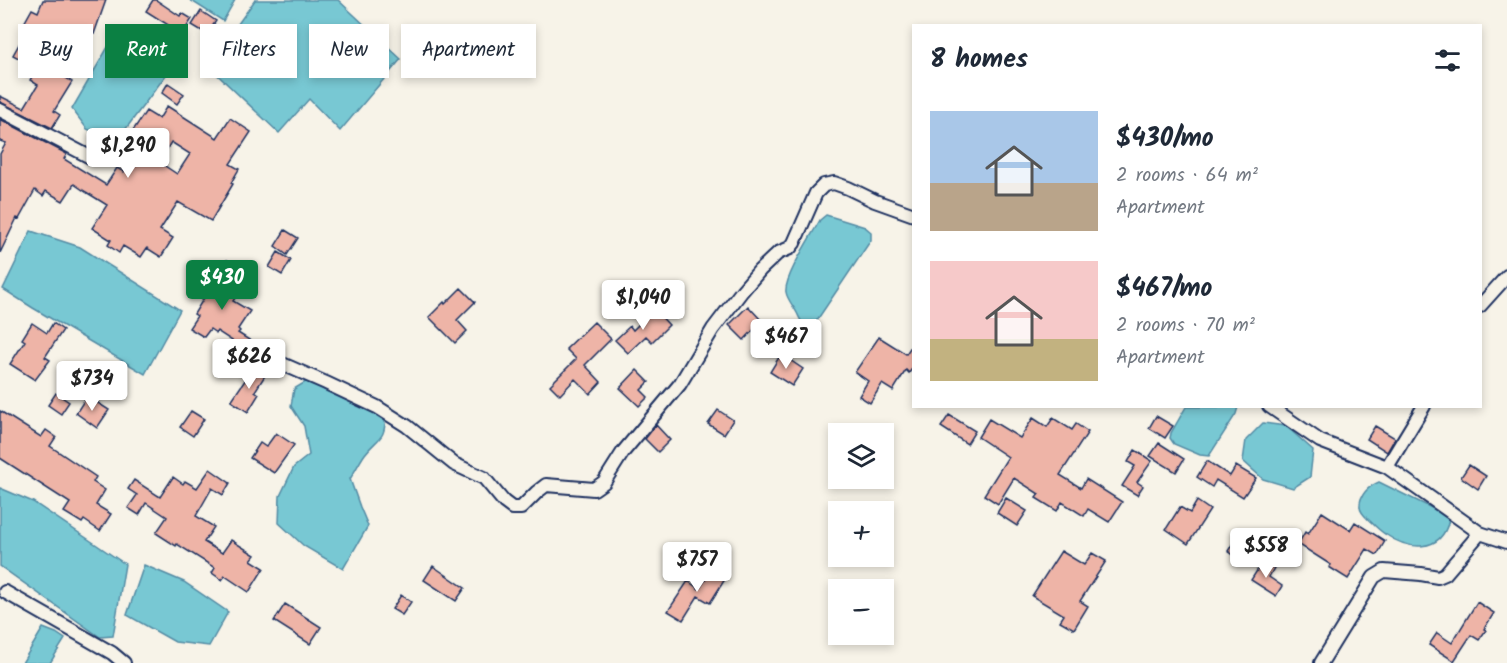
<!DOCTYPE html>
<html lang="en">
<head>
<meta charset="utf-8">
<style>
	body { margin:0; font-family:Kalam,sans-serif; background:#f2f2f3; color:#1f2937; height:100vh; display:flex; flex-direction:column; font-size:22px; white-space:nowrap }
	* { box-sizing:border-box; margin:0 }
	p { font-size:20px; color:#747a83 }
	.icon { flex:none; width:33px; height:33px; fill:none; stroke:currentColor; stroke-width:2; stroke-linecap:round; stroke-linejoin:round }
	.map { position:relative; flex:1; overflow:hidden }
	.panel { position:absolute; left:912px; top:24px; width:570px; height:384px; display:flex; flex-direction:column; background:#fff; border-radius:0px; box-shadow:0 3px 9px #0003 }
	.panel>* { flex:none }
	.top-card { position:absolute; left:18px; top:24px; width:570px; height:54px; display:flex; gap:12px }
	.fabs { position:absolute; left:828px; top:423px; display:grid; gap:12px }
	.fabs a { display:grid; place-items:center; width:66px; height:66px; border-radius:0px; background:#fff; box-shadow:0 3px 9px #0003; font-size:30px }
	.price { position:absolute; translate:-50% -51px; padding:0 14px; border-radius:6px; background:#fff; color:#222; font-size:20px; line-height:39px; filter:drop-shadow(0 2px 3px #0008) }
	.price::after { content:''; position:absolute; left:50%; top:36px; width:18px; height:14px; margin-left:-9px; background:inherit; clip-path:polygon(0 0,100% 0,50% 100%) }
	.price.on { background:#0b8043; color:#fff }
	ul { padding:0; list-style:none }
	li { display:flex; align-items:center; gap:18px; height:150px; padding:0 18px }
	li span { display:grid; place-items:center; flex:none; width:168px; height:120px; border-radius:0px; color:#555 }
	li>.icon { margin-inline-start:auto }
	span .icon { width:72px; height:72px; fill:#fffc; stroke-width:1 }
	li b { font-size:26px }
	h2 { display:flex; justify-content:space-between; align-items:center; height:72px; padding:0 18px; font-size:26px }
	.pill { padding:0 21px; border-radius:0px; background:#fff; box-shadow:0 3px 9px #0003; font-size:21px; line-height:54px }
	.pill.on { background:#0b8043; color:#fff }
	.map>svg:first-child { display:block }
	.water { fill:#78c8d3; stroke:#538ba4; stroke-width:1.5 }
	.building { fill:#eeb4a7; stroke:#1b2f5e; stroke-width:1.5; fill-rule:evenodd }
	.lines { fill:none; stroke-linecap:round; stroke-linejoin:round }
	.street-casing { stroke:#1b2f5e; stroke-width:16 }
	.street { stroke:#f7f3e8; stroke-width:12 }
</style>
</head>
<body>
<div class="map">
<svg width="1507" height="663" viewBox="0 0 1507 663">
	<rect width="100%" height="100%" fill="#f7f3e8"/>
	<filter id="ink" filterUnits="userSpaceOnUse"><feTurbulence type="fractalNoise" baseFrequency=".0167" numOctaves="2"/><feDisplacementMap in="SourceGraphic" scale="12" xChannelSelector="R" yChannelSelector="G"/><feConvolveMatrix kernelMatrix="1 2 1 2 8 2 1 2 1" color-interpolation-filters="sRGB"/></filter>
	<g filter="url(#ink)">
		<!-- water -->
		<path class="water" d="M190,0h45l-12,21z
			M255,0h83l63,59 -61,72 -31,-32 -30,34 -71,-67z
			M119,28l56,35 -59,79 -29,-13 -15,-20z
			M826,215l39,12 6,5v8l-58,86c-10,2 -12,-5 -16,-13 -3,-6 -10,-14 -11,-21 -2,-15 26,-57 34,-72z
			M31,231l49,16 100,63 -35,64 -112,-66 -30,-19z
			M312,378l73,39c1,23 -8,21 -20,37 -5,7 -10,17 -15,25l10,28 8,19 -25,43 -39,-23 -25,-23 1,-27 14,-29 15,-12 -5,-29 -13,-20 3,-17z
			M1186,407h52l-2,7 -27,42 -9,-1 -26,-11 -4,-6 1,-5z
			M1263,423l23,3 27,24 -3,27 -17,11 -30,-9 -20,-18 3,-21z
			M1379,482l65,32 5,6c-8,34 -41,30 -64,14 -5,-3 -10,-8 -14,-12 -4,-4 -11,-9 -11,-15 -1,-12 9,-21 19,-25z
			M0,488l33,14 92,62 -12,72 -13,1 -100,-71z
			M144,565l40,17 44,30 -19,34 -34,-4 -48,-27z
			M43,628l13,5 9,6 -15,24h-28z"/>
		<!-- building -->
		<path class="building" d="M43,0h63l-12,34 -26,-8 -12,22 3,2 -6,12 5,3 -4,5 18,12 -18,29 6,4 -8,13 -52,-26v-6l24,12 14,-23 -8,-5 7,-12 -24,-13 14,-25 -5,-3 10,-18 6,3z
			M153,0h3l24,16 2,-3 10,6 -17,26 -10,-6 8,-11 -27,-17z
			M201,11l15,10 -9,13 -15,-9z
			M168,83l16,11 -7,10 -15,-11z
			M167,106l50,32 13,-20 21,14 -21,32 9,5 -8,14 2,1 -22,37 -33,-19 -18,28 13,8 -12,19 -14,-9 -6,9 -18,-11 -4,7 -11,-8 3,-5 -19,-12 15,-23 -21,-13 -12,-8 -11,17 -17,-10 -3,5 -8,-6 -16,29 -2,-1 -17,35v-99l6,-11 -6,-2v-22l67,35 -3,5 42,26 11,-17 7,4 20,-32 -12,-8 14,-21 13,8zM171,142l19,12 -13,20 -18,-12z
			M285,230l13,8 -11,17 -12,-9z
			M278,252l13,8 -9,15 -13,-8z
			M227,260l11,7 -12,19 8,5 -2,4 3,3 -2,3 17,10 -12,18 2,2 -2,2 16,10 -5,9 -32,-21 -1,2 -6,-4 -6,8 -15,-9 8,-12 -3,-2z
			M461,288l14,14 -18,18 10,11 -12,12 -26,-26 15,-15 1,2z
			M748,306l14,15 -18,19 -15,-15z
			M654,309l15,16 -17,17 -6,-6 -18,17 -13,-13 15,-14 3,4z
			M594,322l17,17 -26,26 16,17 -11,12 -15,-15 -15,16 -10,-10 26,-26 -10,-10z
			M32,323l15,10 6,-10 10,7 -18,27 5,3 -15,20 -25,-16 15,-23 -3,-2z
			M790,332l11,7 -8,12 -11,-7z
			M879,337l27,17 8,-12v24l-5,7 -3,-3 -13,21 -11,-7 -12,19 -11,-7 9,-15 -13,-9z
			M781,354l22,15 -11,17 -22,-14z
			M254,367l12,7 -11,17 4,3 -11,18 -17,-11z
			M637,370l12,12 -8,8 7,7 -9,9 -19,-18z
			M56,393l13,9 -8,12 -13,-9z
			M87,396l22,14 -12,18 -21,-15z
			M718,410l15,10 -9,14 -16,-10z
			M0,411l41,26 5,-7 10,7 -6,9 46,31 -3,5 12,8 -9,15 15,9 -11,17 -16,-11 -2,3 -18,-11 6,-9 -70,-45z
			M191,411l13,8 -11,17 -13,-9z
			M949,415l26,16 -8,13 -26,-17z
			M1156,416l17,10 -8,12 -16,-10z
			M1033,418l14,9 6,-9 19,12 4,-6 12,8 -28,43 21,13 5,-9 36,23 -13,20 -21,-13 -4,7 -22,-14 -5,9 -21,-13 3,-4 -25,-16 -16,26 -14,-9 24,-38 -30,-20 11,-18 31,19z
			M656,425l14,15 -12,12 -13,-13z
			M1375,426l20,12 -8,14 -20,-13z
			M276,433l18,12 -20,28 -24,-15 10,-15 6,4z
			M1159,443l25,16 -8,13 -26,-16z
			M1135,450l17,11 -15,21 6,4 -6,9 -15,-9 13,-20 -7,-4z
			M1207,461l23,15 6,-10 20,12 -13,19 -27,-17 -4,7 -15,-10z
			M1469,465l17,11 -8,13 -17,-12z
			M210,469l20,14 -7,12 -11,-7 -16,28 18,11 -10,15 18,11 9,-13 24,15 -4,5 13,8 -15,24 -24,-16 -3,4 -10,-7 3,-5 -38,-24 -1,2 -20,-13 11,-16 -21,-14 -7,12 -11,-7 9,-13 -9,-6 6,-9 26,17 13,-20 10,7 2,-3 12,7z
			M1006,498l21,13 -10,15 -20,-13z
			M1197,501l13,9 -22,34 -22,-15 14,-22 10,6z
			M1322,512l28,18 5,-8 30,19 -8,14 -10,-6 -19,30 -19,-12 2,-2 -33,-21 7,-12 3,2z
			M1238,535l12,7 -11,17 -11,-8z
			M1061,551l23,14 8,-12 14,8 -26,40 8,5 -14,23 -14,-8 4,-6 -32,-19z
			M1263,561l11,7 -5,9 13,9 -6,10 -25,-16z
			M433,566l32,22 -9,13 -32,-21z
			M714,567l13,9 -17,27 -12,-7 -15,24 -15,-9 20,-30 11,8z
			M401,595l10,7 -9,13 -10,-6z
			M1477,602l17,11 -10,16 2,1 -7,10 -8,-5 -17,26 -25,-16 8,-12 15,10z
			M285,604l36,23 -11,17 -36,-23z"/>
		<g class="lines">
			<!-- street casing -->
			<g class="street-casing">
				<path id="street" d="M0,110l90,47
					M1480,306l27,-30
					M271,359l55,24 51,24 30,19 47,38 30,14 20,24 8,6h9l16,-16 9,-7 48,4 10,-7 19,-30 57,-68 33,-55 29,-38 18,-21 18,-17 12,-5 4,-5 22,-50 8,-8 10,-2 14,5 27,13 39,14
					M1269,406l51,35 67,26 93,66 27,9
					M1387,467l37,-61
					M5,592l107,61 12,10
					M1321,663l53,-86 10,-6 37,3 17,3 7,-3 35,-41"/>
			</g>
			<!-- street -->
			<use href="#street" class="street"/>
		</g>
	</g>
</svg>
<div class="fabs">
<a><svg class="icon" aria-label="layers" viewBox="0 0 24 24"><path d="M12 4l9 5-9 5-9-5zM3 14l9 5 9-5"/></svg></a>
<a>+</a>
<a>−</a>
</div>
<b class="price" style="left:128px;top:179px">$1,290</b>
<b class="price on" style="left:222px;top:311px">$430</b>
<b class="price" style="left:643px;top:331px">$1,040</b>
<b class="price" style="left:786px;top:370px">$467</b>
<b class="price" style="left:249px;top:390px">$626</b>
<b class="price" style="left:92px;top:412px">$734</b>
<b class="price" style="left:1266px;top:579px">$558</b>
<b class="price" style="left:697px;top:593px">$757</b>
<div class="top-card">
<a class="pill">Buy</a>
<a class="pill on">Rent</a>
<a class="pill">Filters</a>
<a class="pill">New</a>
<a class="pill">Apartment</a>
</div>
<section class="panel">
<h2>8 homes<svg class="icon" aria-label="filters" viewBox="0 0 24 24"><path d="M4 7h16M4 17h16"/><circle cx="9" cy="7" r="2"/><circle cx="15" cy="17" r="2"/></svg></h2>
<ul>
<li><span style="background:linear-gradient(#a9c7e8 60%,#b9a48a 0)"><svg class="icon" aria-label="home" viewBox="0 0 24 24"><path d="M3 11l9-7 9 7M6 9v11h12V9"/></svg></span><div><b>$430/mo</b><p>2 rooms · 64 m²</p><p>Apartment</p></div></li>
<li><span style="background:linear-gradient(#f6c9c9 65%,#c2b280 0)"><svg class="icon" aria-label="home" viewBox="0 0 24 24"><path d="M3 11l9-7 9 7M6 9v11h12V9"/></svg></span><div><b>$467/mo</b><p>2 rooms · 70 m²</p><p>Apartment</p></div></li>
</ul>
</section>
</div>
</body>
</html>
